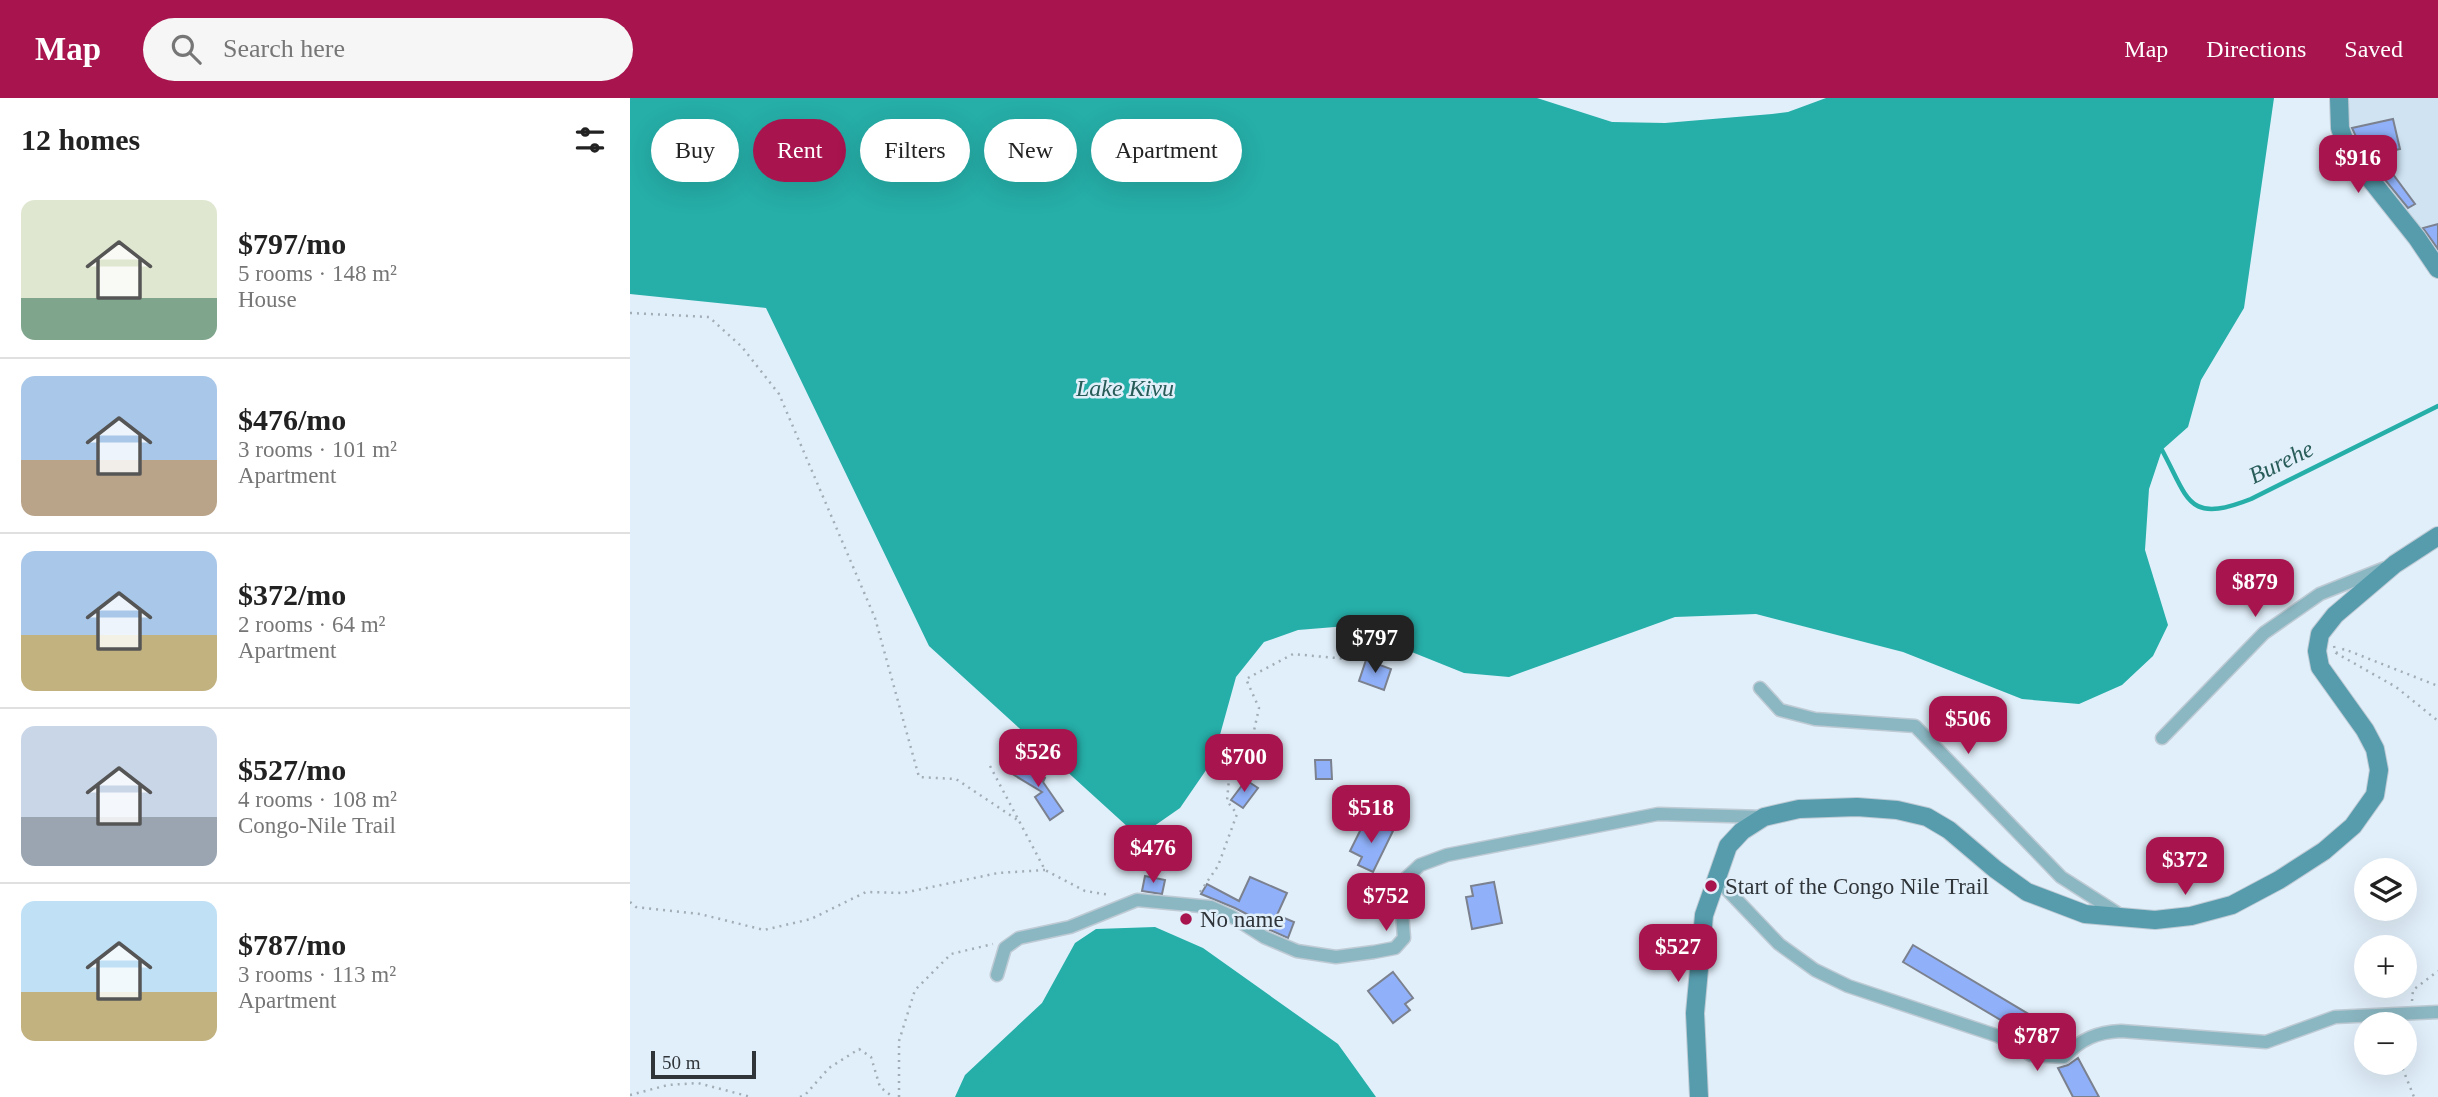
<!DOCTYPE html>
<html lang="en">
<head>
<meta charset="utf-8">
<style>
	body { margin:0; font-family:Georgia,serif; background:#f6f6f6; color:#222; height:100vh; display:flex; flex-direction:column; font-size:26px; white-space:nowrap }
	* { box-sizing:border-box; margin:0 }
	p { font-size:23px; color:#767676 }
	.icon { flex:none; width:38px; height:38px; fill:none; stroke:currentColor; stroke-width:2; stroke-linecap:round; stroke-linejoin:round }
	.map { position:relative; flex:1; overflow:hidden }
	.drawer { display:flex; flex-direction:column; background:#fff; width:630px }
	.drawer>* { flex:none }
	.banner { position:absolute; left:21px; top:21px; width:665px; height:63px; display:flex; gap:14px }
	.tools { position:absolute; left:1724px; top:760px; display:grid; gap:14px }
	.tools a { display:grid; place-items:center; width:63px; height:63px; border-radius:50%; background:#fff; box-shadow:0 7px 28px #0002; font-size:35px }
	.scale { position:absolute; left:21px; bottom:18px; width:105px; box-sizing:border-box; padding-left:7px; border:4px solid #30353a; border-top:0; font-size:19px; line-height:24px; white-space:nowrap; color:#30353a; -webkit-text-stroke:5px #e1effa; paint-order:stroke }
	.price { position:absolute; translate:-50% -60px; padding:0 16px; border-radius:14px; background:#a7144e; color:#fff; font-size:23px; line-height:46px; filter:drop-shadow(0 2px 4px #0008) }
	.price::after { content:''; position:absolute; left:50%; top:42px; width:21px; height:16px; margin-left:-10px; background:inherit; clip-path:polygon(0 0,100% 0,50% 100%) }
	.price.active { background:#222; color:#fff }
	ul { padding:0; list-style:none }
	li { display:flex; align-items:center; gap:21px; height:175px; padding:0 21px }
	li+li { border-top:2px solid #e0e0e0 }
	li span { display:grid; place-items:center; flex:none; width:196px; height:140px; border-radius:14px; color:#555 }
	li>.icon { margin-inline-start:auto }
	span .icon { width:84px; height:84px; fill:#fffc; stroke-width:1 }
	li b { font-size:30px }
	h2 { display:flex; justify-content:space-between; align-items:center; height:84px; padding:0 21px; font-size:30px }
	.chip { padding:0 24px; border-radius:32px; background:#fff; box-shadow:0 7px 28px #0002; font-size:24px; line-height:63px }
	.chip.active { background:#a7144e; color:#fff }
	header { display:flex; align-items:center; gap:42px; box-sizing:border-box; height:98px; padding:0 35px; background:#a7144e; color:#fff }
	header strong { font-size:33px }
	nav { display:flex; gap:38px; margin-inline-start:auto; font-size:24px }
	.search { width:490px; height:63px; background:#f6f6f6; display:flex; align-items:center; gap:18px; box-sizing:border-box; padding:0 24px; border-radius:38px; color:#767676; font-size:26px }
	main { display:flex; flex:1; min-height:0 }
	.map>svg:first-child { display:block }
	.built { fill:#cfe3f3 }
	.water { fill:#26aea8 }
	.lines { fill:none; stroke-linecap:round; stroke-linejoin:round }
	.stream { stroke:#26aea8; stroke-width:4.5 }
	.building { fill:#90b1f9; stroke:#7b818e; stroke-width:2 }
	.minor-casing { stroke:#becad4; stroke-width:15 }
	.secondary-casing { stroke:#becad4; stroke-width:20 }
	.path { stroke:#a2adb6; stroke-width:2.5; stroke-dasharray:2 5; stroke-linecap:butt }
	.minor { stroke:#8bb7c2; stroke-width:12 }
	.secondary { stroke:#569cad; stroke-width:18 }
	.poi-dot { fill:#a7144e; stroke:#e1effa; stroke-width:2.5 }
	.labels { text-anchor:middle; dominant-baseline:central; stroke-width:5; stroke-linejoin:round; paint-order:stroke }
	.poi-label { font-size:23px; fill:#30353a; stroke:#e1effa; text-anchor:start }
	.water-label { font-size:24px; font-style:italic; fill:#285c59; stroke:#e1effa }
</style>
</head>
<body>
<header>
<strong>Map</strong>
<div class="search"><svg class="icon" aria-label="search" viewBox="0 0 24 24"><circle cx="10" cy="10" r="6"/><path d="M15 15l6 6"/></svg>Search here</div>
<nav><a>Map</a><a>Directions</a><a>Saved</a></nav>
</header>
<main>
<section class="drawer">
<h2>12 homes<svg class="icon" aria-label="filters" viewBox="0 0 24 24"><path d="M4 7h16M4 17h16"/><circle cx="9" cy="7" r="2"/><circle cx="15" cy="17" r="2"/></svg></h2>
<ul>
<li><span style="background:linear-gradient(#dfe7d0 70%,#7fa58c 0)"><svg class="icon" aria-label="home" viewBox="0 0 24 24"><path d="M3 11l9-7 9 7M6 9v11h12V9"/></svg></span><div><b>$797/mo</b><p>5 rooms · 148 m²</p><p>House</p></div></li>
<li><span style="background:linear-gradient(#a9c7e8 60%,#b9a48a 0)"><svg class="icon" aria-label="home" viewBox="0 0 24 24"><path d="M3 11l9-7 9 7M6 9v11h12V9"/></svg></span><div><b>$476/mo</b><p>3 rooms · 101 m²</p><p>Apartment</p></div></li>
<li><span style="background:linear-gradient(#a9c7e8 60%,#c2b280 0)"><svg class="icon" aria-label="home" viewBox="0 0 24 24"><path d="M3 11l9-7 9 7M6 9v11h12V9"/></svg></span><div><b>$372/mo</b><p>2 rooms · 64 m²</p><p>Apartment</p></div></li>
<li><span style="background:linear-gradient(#c9d6e8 65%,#9aa5b1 0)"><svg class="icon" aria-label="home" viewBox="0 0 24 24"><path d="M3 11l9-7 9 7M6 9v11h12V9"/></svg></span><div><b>$527/mo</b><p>4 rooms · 108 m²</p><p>Congo-Nile Trail</p></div></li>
<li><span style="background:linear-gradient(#bfe0f5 65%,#c2b280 0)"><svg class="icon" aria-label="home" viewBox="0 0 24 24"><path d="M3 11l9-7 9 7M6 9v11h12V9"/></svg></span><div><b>$787/mo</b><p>3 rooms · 113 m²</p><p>Apartment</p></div></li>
</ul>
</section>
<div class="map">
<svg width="1808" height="999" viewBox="0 0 1808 999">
	<rect width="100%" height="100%" fill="#e1effa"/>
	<!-- built -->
	<path class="built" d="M1710,0h98v167l-92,-121z"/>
	<!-- water -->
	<path class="water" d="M0,0h907l75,24 53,1 107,-9 16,-2 38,-14h448l-30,210 -43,72 -13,47 -26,23 -13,39 -4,61 23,75 -15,31 -31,29 -43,19 -57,-5 -119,-47 -147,-38 -81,3 -166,60 -45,-4 -117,-47 -49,4 -34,12 -28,35 -23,83 -33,48 -33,23 -18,-3 -200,-182 -163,-338 -136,-14z
		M525,829l48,21 135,96 38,53h-421l10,-22 77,-72 33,-60 21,-14z"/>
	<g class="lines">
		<!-- stream -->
		<path class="stream" d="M1532,352c27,50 25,74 89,49l187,-93"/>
	</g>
	<!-- building -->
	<path class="building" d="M1763,21l7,30 -22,5 37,50 -7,4 -44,-54 -12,-26z
		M1808,126v25l-15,-21z
		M736,562l25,9 -7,21 -25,-9z
		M685,662h16l1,19h-16z
		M386,663l29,17 -2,4 20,29 -13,9 -15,-23 7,-5 -33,-20z
		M616,682l12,8 -15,20 -12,-8z
		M742,723l21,10 -20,41 -15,-7 4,-8 -12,-6 12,-24 5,3z
		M515,778l20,4 -3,14 -20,-3z
		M620,779l37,16 -10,22 17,7 -6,16 -18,-8 2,-3 -37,-19 -34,-14 6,-10 32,17z
		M864,784l8,41 -30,6 -6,-32 7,-1 -2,-10z
		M1283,847l154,92 -7,11 -14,-1 -143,-85z
		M763,874l20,26 -8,6 5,6 -17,13 -25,-32z
		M1448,960l21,39h-26l-15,-29 10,-3z"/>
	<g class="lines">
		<!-- minor casing -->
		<g class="minor-casing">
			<path id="minor" d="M1130,590l20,22 35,9 100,7 146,151 61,39
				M1532,640l102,-105 56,-39 65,-26
				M1085,779l64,67 36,26 33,16 150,50 33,19 33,2c17,-18 33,-25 57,-26l145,11 69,-25 103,-5
				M367,877l8,-27 14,-10 51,-11 67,-27 74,7 20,9 33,21 33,14 39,6 38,-5 21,-4 9,-10 -2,-26 3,-33 15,-14 27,-10 211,-41 105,3"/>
		</g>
		<!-- secondary casing -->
		<g class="secondary-casing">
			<path id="secondary" d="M1709,0l1,30 6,17 9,15 62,78 21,31
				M1069,999l-4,-84 9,-98 24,-69 14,-15 22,-14 35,-8 58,-2 40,3 30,7 22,13 46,39 32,23 58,22 70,6 36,-4 41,-11 47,-25 45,-29 29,-25 22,-31 4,-25 -4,-21 -10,-19 -45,-63 -3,-16 3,-17 15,-19 60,-51 43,-28"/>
		</g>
		<!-- path -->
		<path class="path" d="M0,215l79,4 33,30 37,47 96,224 44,159 37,2 63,42
			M1704,548l2,7 60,34 42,34
			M1706,555l8,-4 94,37
			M360,668l55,104 40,21 25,4
			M509,739l3,16
			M570,794l18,-26 19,-52 -10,-13 2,-22 21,-30 9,-41 -13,-29 47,-25 65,6
			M0,804l6,5 64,7 64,16 47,-11 55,-27 37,1 95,-20 47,-3
			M1782,903l1,-11 25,-19
			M1770,964l14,35
			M0,997l38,-10 30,-2 53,14
			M170,999l5,-2 24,-27 30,-19 12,8 9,30 13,10
			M269,999v-56l16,-51 36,-36 42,-10"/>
		<!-- minor -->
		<use href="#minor" class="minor"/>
		<!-- secondary -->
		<use href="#secondary" class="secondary"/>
	</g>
	<!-- markers -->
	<g class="poi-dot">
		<circle cx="1081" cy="788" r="7"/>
		<circle cx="556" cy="821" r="7"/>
	</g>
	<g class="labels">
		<!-- poi labels -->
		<g class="poi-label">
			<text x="1095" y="788">Start of the Congo Nile Trail</text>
			<text x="570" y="821">No name</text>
		</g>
		<!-- water labels -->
		<g class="water-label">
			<text x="495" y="290">Lake Kivu</text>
			<text transform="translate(1651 364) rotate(-26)">Burehe</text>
		</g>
	</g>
</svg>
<div class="tools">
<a><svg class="icon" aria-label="layers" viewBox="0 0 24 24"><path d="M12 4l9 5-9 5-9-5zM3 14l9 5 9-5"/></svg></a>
<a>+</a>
<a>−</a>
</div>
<div class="scale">50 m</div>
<b class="price" style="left:1728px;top:97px">$916</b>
<b class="price" style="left:1625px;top:521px">$879</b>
<b class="price active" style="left:745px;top:577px">$797</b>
<b class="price" style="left:1338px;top:658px">$506</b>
<b class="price" style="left:408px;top:691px">$526</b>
<b class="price" style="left:614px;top:696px">$700</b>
<b class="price" style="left:741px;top:747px">$518</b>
<b class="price" style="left:523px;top:787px">$476</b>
<b class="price" style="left:1555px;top:799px">$372</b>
<b class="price" style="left:756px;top:835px">$752</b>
<b class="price" style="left:1048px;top:886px">$527</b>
<b class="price" style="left:1407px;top:975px">$787</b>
<div class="banner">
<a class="chip">Buy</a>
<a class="chip active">Rent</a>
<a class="chip">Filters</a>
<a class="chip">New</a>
<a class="chip">Apartment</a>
</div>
</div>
</main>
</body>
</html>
